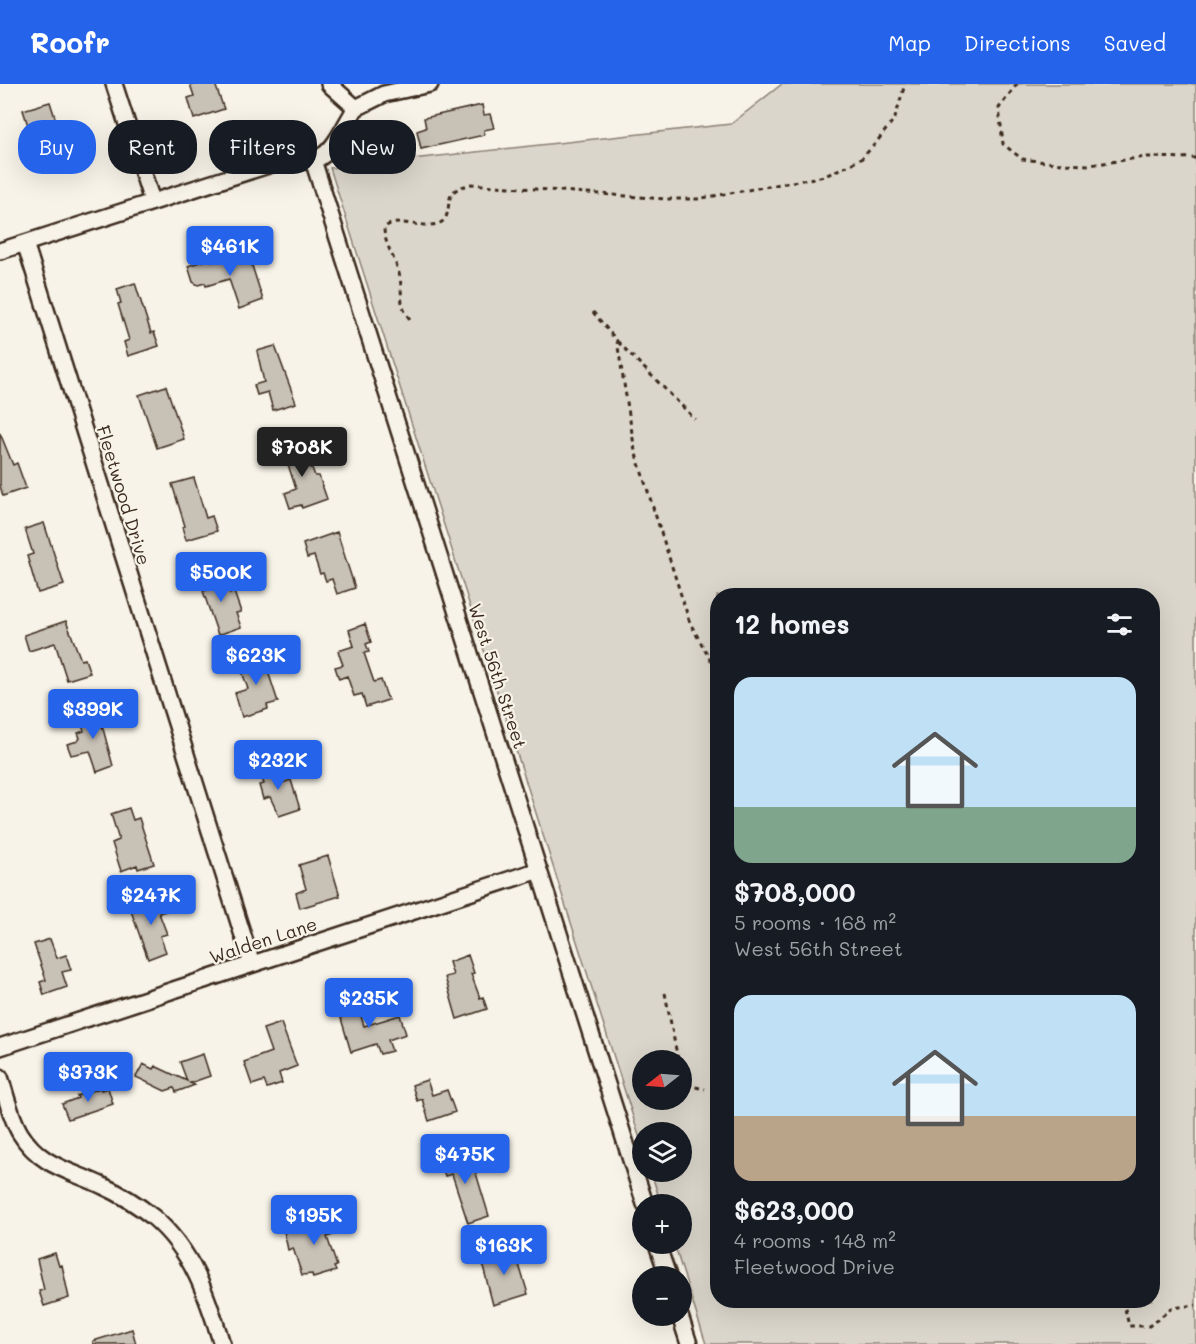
<!DOCTYPE html>
<html lang="en">
<head>
<meta charset="utf-8">
<style>
	body { margin:0; font-family:Mali,sans-serif; background:#20242c; color:#f1f3f6; height:100vh; display:flex; flex-direction:column; font-size:22px; white-space:nowrap }
	* { box-sizing:border-box; margin:0 }
	p { font-size:20px; color:#9ea1a6 }
	.icon { flex:none; width:33px; height:33px; fill:none; stroke:currentColor; stroke-width:2; stroke-linecap:round; stroke-linejoin:round }
	.map { position:relative; flex:1; overflow:hidden }
	.sheet { position:absolute; left:710px; top:504px; width:450px; height:720px; display:flex; flex-direction:column; background:#171b24; border-radius:24px; box-shadow:0 6px 24px #0002 }
	.sheet>* { flex:none }
	.banner { position:absolute; left:18px; top:36px; width:570px; height:54px; display:flex; gap:12px }
	.needle { width:39px; rotate:253deg }
	.buttons { position:absolute; left:632px; top:966px; display:grid; gap:12px }
	.buttons a { display:grid; place-items:center; width:60px; height:60px; border-radius:50%; background:#171b24; box-shadow:0 6px 24px #0002; font-size:30px }
	.price { position:absolute; translate:-50% -51px; padding:0 14px; border-radius:6px; background:#2563eb; color:#fff; font-size:20px; line-height:39px; filter:drop-shadow(0 2px 3px #0008) }
	.price::after { content:''; position:absolute; left:50%; top:36px; width:18px; height:14px; margin-left:-9px; background:inherit; clip-path:polygon(0 0,100% 0,50% 100%) }
	.price.selected { background:#222; color:#fff }
	ul { padding:0; list-style:none }
	li { display:grid; align-content:center; gap:12px; height:318px; padding:0 24px }
	li span { display:grid; place-items:center; height:186px; border-radius:18px; color:#555 }
	li>.icon { margin-inline-start:auto }
	span .icon { width:108px; height:108px; fill:#fffc; stroke-width:1 }
	li b { font-size:26px }
	h2 { display:flex; justify-content:space-between; align-items:center; height:72px; padding:0 24px; font-size:26px }
	.tag { padding:0 21px; border-radius:24px; background:#171b24; box-shadow:0 6px 24px #0002; font-size:21px; line-height:54px }
	.tag.selected { background:#2563eb; color:#fff }
	header { display:flex; align-items:center; gap:36px; box-sizing:border-box; height:84px; padding:0 30px; background:#2563eb; color:#fff }
	header strong { font-size:28px }
	nav { display:flex; gap:33px; margin-inline-start:auto; font-size:21px }
	.map>svg:first-child { display:block }
	.green { fill:#dbd6cb; stroke:#8b8074; stroke-width:1.5; fill-rule:evenodd }
	.building { fill:#c8c1b6; stroke:#3b2a1e; stroke-width:1.5 }
	.lines { fill:none; stroke-linecap:round; stroke-linejoin:round }
	.minor-casing { stroke:#3b2a1e; stroke-width:20 }
	.path { stroke:#3b2a1e; stroke-width:3; stroke-dasharray:4.5 4.5; stroke-linecap:butt }
	.minor { stroke:#f7f3e8; stroke-width:15 }
	.labels { text-anchor:middle; dominant-baseline:central; stroke-width:4.5; stroke-linejoin:round; paint-order:stroke }
	.street-label { font-size:18px; fill:#3b2a1e; stroke:#f7f3e8 }
</style>
</head>
<body>
<header>
<strong>Roofr</strong>
<nav><a>Map</a><a>Directions</a><a>Saved</a></nav>
</header>
<div class="map">
<svg width="1196" height="1260" viewBox="0 0 1196 1260">
	<rect width="100%" height="100%" fill="#f7f3e8"/>
	<filter id="ink" filterUnits="userSpaceOnUse"><feTurbulence type="fractalNoise" baseFrequency=".0167" numOctaves="2"/><feDisplacementMap in="SourceGraphic" scale="12" xChannelSelector="R" yChannelSelector="G"/><feConvolveMatrix kernelMatrix="1 2 1 2 8 2 1 2 1" color-interpolation-filters="sRGB"/></filter>
	<g filter="url(#ink)">
		<!-- green -->
		<path class="green" d="M782,0h414v1260h-490l-32,-100h7v-40h-20l-10,-32h30v-40h-39v13l-312,-977 401,-44zM717,512h435v704h-435zM642,976h39v40h-39z"/>
		<!-- building -->
		<path class="building" d="M190,0h25l9,25 -30,10 -6,-21 6,-2z
			M50,18l11,34h-3l2,8 -3,1 5,18 -20,6 -19,-59z
			M482,21l2,10 6,-1 4,14 -10,2v5l-63,14 -4,-18 9,-3 -2,-10z
			M247,166l16,50 -24,9 -10,-30 -23,7 -1,-3 -7,2 -5,-3 -5,-16 23,-8 1,4z
			M135,199l16,50 3,-1 5,14 -31,10 -4,-14 5,-2 -11,-36 3,-1 -4,-14z
			M275,262l21,57 -23,7 -5,-18 -11,3 -3,-10 10,-3 -7,-31z
			M166,302l18,53 -27,9 -18,-53z
			M0,349l13,32 4,-2 9,25 -23,8 -3,-10z
			M301,356l9,28h2l3,8h4l8,23 -25,9 -1,-3 -11,3 -5,-15 11,-4 -14,-43z
			M194,394l12,40 6,-2 5,15 -31,9 -4,-13 3,-1 -13,-42z
			M44,439l20,62 -26,8 -11,-37 6,-2 -8,-25z
			M337,448l18,56 -18,6 -5,-15 -6,2 -3,-8 -3,1 -6,-18 -7,2 -4,-14z
			M222,486l8,24 4,-2 7,20 -5,1 5,14 -23,8 -15,-44 4,-1 -5,-13z
			M66,537l15,39 4,-1 5,14 -23,7 -12,-37 -26,8 -5,-16z
			M365,540l6,18 -5,2 3,8 -5,1 10,29 7,-2 7,20 -22,7 -4,-13 -8,2 -7,-20 -8,3 -4,-12 8,-2 -5,-14 16,-5 -5,-16z
			M262,569l16,49 -11,3 1,4 -26,8 -7,-24 13,-4 -10,-29z
			M103,624l5,15 -6,2 11,41 -16,6 -7,-21 -19,4 -4,-11 11,-3 2,-3 -2,-5 6,-2 -5,-15z
			M276,679l6,20 9,-3 9,29 -21,7 -9,-19 -7,2 -4,-14 5,-1 -5,-15z
			M129,724l4,12 6,-2 15,46 -16,5 -1,-4 -16,6 -9,-28 7,-3 -8,-26z
			M328,772l12,40 -40,12 -4,-15 10,-4 -7,-24z
			M161,813l5,14 -7,2 8,21 -7,2 6,16 -18,7 -18,-51z
			M50,855l7,19 9,-3 5,15 -9,2 5,15 -23,8 -4,-13 6,-2 -12,-36z
			M468,871l6,18 -3,1 9,24 3,-1 4,12 -30,10 -12,-42 8,-2 -4,-13z
			M356,915l8,27 36,-11 6,19 -18,6 4,11 -12,3 -4,-10 -25,8 -14,-47z
			M281,939l16,43 -18,7 3,10 -15,5 -3,-7 -12,4 -8,-23 27,-10 -8,-23z
			M203,970l7,22 -20,7 5,2 -19,7 -2,-4 -9,3 -29,-14 7,-13 10,5 2,-3 32,15 -7,-19z
			M427,996l5,15 15,-5 8,22 -26,9 -7,-22 -5,2 -5,-16z
			M100,1004l1,2 7,-2 5,16 -45,15 -6,-15 16,-6 -1,-2z
			M462,1065l7,23 6,-2 14,46 -21,7 -16,-49 -7,2 -6,-20z
			M334,1131l5,18 -12,4 10,29 -3,1 2,4 -23,7 -1,-4 -10,1 -9,-27 -5,2 -4,-19z
			M506,1159l5,17 6,-2 11,36 -35,11 -11,-43 12,-3 -3,-11z
			M55,1169l4,13 3,-1 7,33 -25,8 -5,-15 5,-1 -7,-31z
			M132,1245l4,15h-43v-3z"/>
		<g class="lines">
			<!-- minor casing -->
			<g class="minor-casing">
				<path id="minor" d="M114,0l38,117
					M329,0l27,24 28,-14 46,-10
					M313,76l332,1044
					M25,159l227,721
					M0,167l284,-91c9,-1 17,2 25,1 25,-3 34,-35 47,-53
					M0,963l539,-177
					M0,993c6,18 10,39 20,56 21,34 50,37 83,53 18,8 35,19 50,31 40,34 54,79 69,127
					M657,1160l11,32
					M680,1232l9,28"/>
			</g>
			<!-- path -->
			<path class="path" d="M1017,0l-18,24 4,36 19,15 40,5 28,1 55,-8 51,1
				M593,228l24,29 18,110 55,172 27,49
				M410,235c-12,-14 -7,-24 -10,-41 -3,-18 -16,-33 -16,-50 11,-12 40,2 56,-5 13,-6 4,-26 16,-33 4,-3 10,-4 14,-6l195,15h32l128,-23 36,-17 14,-15 20,-26 10,-34
				M618,258l77,77
				M665,909l13,67
				M681,982l10,20 14,3
				M1123,1216l6,26h20l23,-18 24,-3"/>
			<!-- minor -->
			<use href="#minor" class="minor"/>
		</g>
	</g>
	<g class="labels">
		<!-- street labels -->
		<g class="street-label">
			<text transform="translate(124 411) rotate(73)">Fleetwood Drive</text>
			<text transform="translate(498 592) rotate(72)">West 56th Street</text>
			<text transform="translate(263 856) rotate(-18)">Walden Lane</text>
		</g>
	</g>
</svg>
<div class="buttons">
<a><svg class="needle" viewBox="-14 -14 28 28"><path d="M0-13l5 13h-10z" fill="#e53935"/><path d="M0 13l5-13h-10z" fill="#9ea1a6"/></svg></a>
<a><svg class="icon" aria-label="layers" viewBox="0 0 24 24"><path d="M12 4l9 5-9 5-9-5zM3 14l9 5 9-5"/></svg></a>
<a>+</a>
<a>−</a>
</div>
<b class="price" style="left:230px;top:193px">$461K</b>
<b class="price selected" style="left:302px;top:394px">$708K</b>
<b class="price" style="left:221px;top:519px">$500K</b>
<b class="price" style="left:256px;top:602px">$623K</b>
<b class="price" style="left:93px;top:656px">$399K</b>
<b class="price" style="left:278px;top:707px">$232K</b>
<b class="price" style="left:151px;top:842px">$247K</b>
<b class="price" style="left:369px;top:945px">$235K</b>
<b class="price" style="left:88px;top:1019px">$373K</b>
<b class="price" style="left:465px;top:1101px">$475K</b>
<b class="price" style="left:314px;top:1162px">$195K</b>
<b class="price" style="left:504px;top:1192px">$163K</b>
<div class="banner">
<a class="tag selected">Buy</a>
<a class="tag">Rent</a>
<a class="tag">Filters</a>
<a class="tag">New</a>
</div>
<section class="sheet">
<h2>12 homes<svg class="icon" aria-label="filters" viewBox="0 0 24 24"><path d="M4 7h16M4 17h16"/><circle cx="9" cy="7" r="2"/><circle cx="15" cy="17" r="2"/></svg></h2>
<ul>
<li><span style="background:linear-gradient(#bfe0f5 70%,#7fa58c 0)"><svg class="icon" aria-label="home" viewBox="0 0 24 24"><path d="M3 11l9-7 9 7M6 9v11h12V9"/></svg></span><div><b>$708,000</b><p>5 rooms · 168 m²</p><p>West 56th Street</p></div></li>
<li><span style="background:linear-gradient(#bfe0f5 65%,#b9a48a 0)"><svg class="icon" aria-label="home" viewBox="0 0 24 24"><path d="M3 11l9-7 9 7M6 9v11h12V9"/></svg></span><div><b>$623,000</b><p>4 rooms · 148 m²</p><p>Fleetwood Drive</p></div></li>
</ul>
</section>
</div>
</body>
</html>
